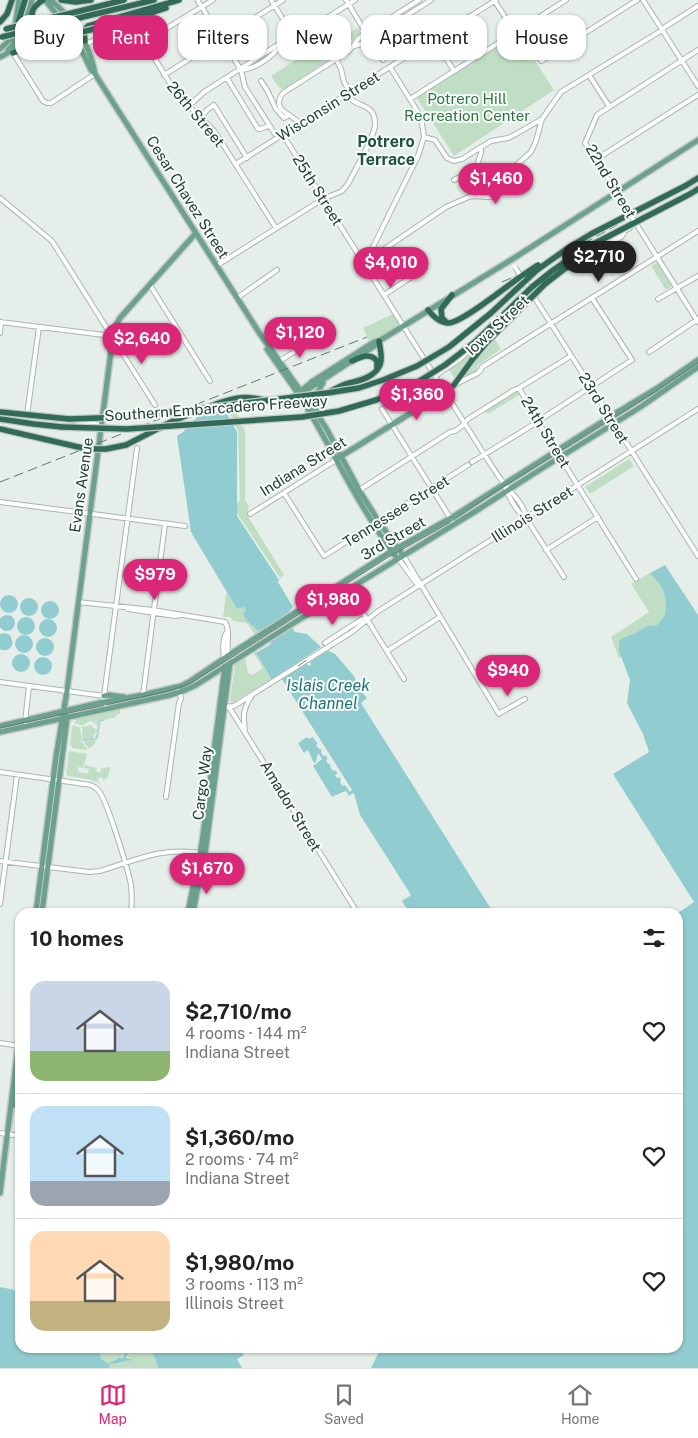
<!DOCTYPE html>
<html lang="en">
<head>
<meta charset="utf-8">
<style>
	body { margin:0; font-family:"Public Sans",sans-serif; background:#f6f6f6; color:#222; height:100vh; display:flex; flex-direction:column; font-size:19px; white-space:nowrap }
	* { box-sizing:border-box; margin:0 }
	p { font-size:16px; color:#767676 }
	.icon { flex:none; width:28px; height:28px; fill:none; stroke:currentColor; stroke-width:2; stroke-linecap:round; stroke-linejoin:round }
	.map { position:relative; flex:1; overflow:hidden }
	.panel { position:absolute; left:15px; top:908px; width:668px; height:445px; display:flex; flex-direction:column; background:#fff; border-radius:15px; box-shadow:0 1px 4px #0004 }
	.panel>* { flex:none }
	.guide { position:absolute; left:15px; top:15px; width:669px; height:45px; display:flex; gap:10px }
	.price { position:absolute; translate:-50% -42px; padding:0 11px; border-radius:18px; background:#db2777; color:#fff; font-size:16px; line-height:32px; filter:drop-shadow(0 1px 2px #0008) }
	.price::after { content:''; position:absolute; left:50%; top:30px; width:15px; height:11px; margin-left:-8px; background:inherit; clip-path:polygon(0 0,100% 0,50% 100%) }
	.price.active { background:#222; color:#fff }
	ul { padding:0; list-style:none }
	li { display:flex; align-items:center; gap:15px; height:125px; padding:0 15px }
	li+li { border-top:1px solid #e0e0e0 }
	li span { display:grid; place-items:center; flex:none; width:140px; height:100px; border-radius:15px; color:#555 }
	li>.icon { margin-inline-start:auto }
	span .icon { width:60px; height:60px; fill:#fffc; stroke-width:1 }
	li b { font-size:21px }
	h2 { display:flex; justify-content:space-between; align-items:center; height:60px; padding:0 15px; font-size:21px }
	.pill { padding:0 18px; border-radius:15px; background:#fff; box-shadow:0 1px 4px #0004; font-size:18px; line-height:45px }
	.pill.active { background:#db2777; color:#fff }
	.tab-bar { display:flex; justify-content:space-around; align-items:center; height:70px; border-top:1px solid #e0e0e0; background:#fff; font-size:14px; color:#767676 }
	.tab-bar a { display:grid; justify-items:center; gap:2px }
	.tab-bar .active { color:#db2777 }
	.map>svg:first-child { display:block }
	.green { fill:#c0dec4 }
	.water { fill:#91cdd0 }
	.pier { fill:#e6eee9 }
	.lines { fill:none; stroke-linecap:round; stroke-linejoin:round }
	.stream { stroke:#91cdd0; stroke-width:1 }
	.minor-casing { stroke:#a8b6af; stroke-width:6 }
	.major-casing { stroke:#c2c9c6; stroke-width:8 }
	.highway-casing { stroke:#c2c9c6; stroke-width:8 }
	.minor { stroke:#fff; stroke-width:4 }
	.major { stroke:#6ca18d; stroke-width:5 }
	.highway { stroke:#326a58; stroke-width:5.5 }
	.tram { stroke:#607a70; stroke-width:1 }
	.rail { stroke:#607a70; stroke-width:1; stroke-dasharray:10 5; stroke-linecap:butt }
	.minor-bridge-casing { stroke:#a8b6af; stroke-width:6; stroke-linecap:butt }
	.highway-bridge-casing { stroke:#c2c9c6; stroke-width:8; stroke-linecap:butt }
	.minor-bridge { stroke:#fff; stroke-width:4 }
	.highway-bridge { stroke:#326a58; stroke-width:5.5 }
	.labels { text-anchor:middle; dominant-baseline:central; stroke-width:4; stroke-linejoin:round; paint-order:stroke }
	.park-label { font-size:15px; fill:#317543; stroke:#f6faf8 }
	.street-label { font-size:15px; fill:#253f35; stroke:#f6faf8 }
	.neighbourhood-label { font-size:16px; font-weight:bold; fill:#225140; stroke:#f6faf8 }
	.water-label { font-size:16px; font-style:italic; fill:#217579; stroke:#f6faf8 }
</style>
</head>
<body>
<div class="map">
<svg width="698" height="1368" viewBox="0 0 698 1368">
	<rect width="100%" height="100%" fill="#e6eee9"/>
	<!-- green -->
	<path class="green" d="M347,26l4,6 7,-4 3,5 -8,8 -2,-1 -3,5 2,1 -67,44 -5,-4 -7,-10 28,-18 -8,-11 -10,1 3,-5 10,-7 9,2 10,-5 8,10z
		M517,33l37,57 -100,66 -37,-58z
		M657,262l15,24 -6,4 -15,-24z
		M393,314l7,10 -30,19 -7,-15z
		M491,332l10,17 -24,17 1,5 -15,8 15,-25 -4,-2 -20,26 -6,-11 26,-19z
		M517,390l5,3 -34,21 -4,-3z
		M235,410l10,21v69l4,6 -2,9 37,60 -4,3 -43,-65v-9l3,-4 -2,-69 -9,-20z
		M629,459l5,7 -44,28 -5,-7z
		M650,573c8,9 15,16 16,29 0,5 -1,8 -1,13l-8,10 -7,1 -18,9h-3l-10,8v8l3,6 -3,1 -8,-21 38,-25 -18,-28z
		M226,593h1l10,16 7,-2 2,3 1,11 12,11 -4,3 -8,-12 -14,-2 -3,-4h-7z
		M255,651l16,29 -39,23 -2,-3 5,-35 10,-7 3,15 4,2 10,-6 -1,-4 -8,-13z
		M120,709v5h-3l-1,3 -17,4 -2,17 -2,1 1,-5h1l-1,-2 -3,5 3,5 -7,7 -6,-9 4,1 6,-2 -3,-1 -4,2 -3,-1 -1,-7 1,-2 -2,-3 10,-2 5,5 2,-3 -4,-4h4l-8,-2c-9,5 -5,6 -16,2l3,-4z
		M74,725l6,3 2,11 -3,1 4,3 5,7 -16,-2v-2h-2l2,-19z
		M69,751l18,3 -4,14 -5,-1v5l10,2 1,-5 -5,-1 1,-3 12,3 -2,3 6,1v-4l9,-1 -2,10 -6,4 1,-2 -1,-2 -5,2 2,3h2l-3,2v-3l-1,1 -10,-3 -19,-3 -2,-2z
		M99,1348h26l-1,8 -3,2h-3l-9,6 -8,-5z
		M126,1348h25l7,20h-49v-3l5,-2 6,1 11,-5 -5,-2 1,-5z"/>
	<!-- water -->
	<path class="water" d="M226,412l11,20v84l42,64 -1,2 15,25 -8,9 10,16 12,2 14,13 14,7 19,22 6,14 7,8 -6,5 132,209h-84l-7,-11 8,-6 -50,-80 -6,-21 -5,3 -6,-5 -11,5 -19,-31 9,-7 -4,-6 -2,9 -2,1 -6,-13 -4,3 -6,-10 9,-6 2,2 4,-3 9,15 2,5 2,-1 5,12 4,2 3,5v4l2,-1 1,4 7,7 -66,-108 -8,4 -18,-31 15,-9 -9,-12h-3l-12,-11 -4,-7 3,-4 -2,-3 -7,2 -46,-77 -14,-96 6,-4 18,-19z
		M665,565l33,50v753h-327l10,-20h297v-435l16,-11 -81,-128 36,-22 -6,-18 -16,-31 3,-23 -11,-29v-8l1,-3 9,-5h3l16,-9 9,-1 8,-10c0,-4 1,-8 1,-13 -1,-13 -8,-20 -16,-29z
		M0 604a9 9 0 1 1 18 0a9 9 0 1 1-18 0Z
		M20 607a9 9 0 1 1 18 0a9 9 0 1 1-18 0Z
		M41 610a9 9 0 1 1 18 0a9 9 0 1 1-18 0Z
		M-1 623a8 8 0 1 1 16 0a8 8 0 1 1-16 0Z
		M17 626a9 9 0 1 1 18 0a9 9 0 1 1-18 0Z
		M39 628a9 9 0 1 1 18 0a9 9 0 1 1-18 0Z
		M5,633l5,2 3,8c-2,6 -7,9 -13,6v-15z
		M15 644a9 9 0 1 1 18 0a9 9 0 1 1-18 0Z
		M36 647a9 9 0 1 1 18 0a9 9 0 1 1-18 0Z
		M12 663a9 9 0 1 1 18 0a9 9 0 1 1-18 0Z
		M34 666a9 9 0 1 1 18 0a9 9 0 1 1-18 0Z
		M0,1287l20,4v57h79l2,11 8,5c2,-3 6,-3 9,-6h4l2,-2 1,-8h1l2,4 -2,6 7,2c-6,0 -9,3 -14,3 -4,1 -6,0 -10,2v3h-109z
		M151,1348h88l5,7 -7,4 5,9h-84z"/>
	<!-- pier -->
	<path class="pier" d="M324,645l6,4 -20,13 1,3 -2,1 -2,-2 -3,1 -22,14 70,111 -2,2 -5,-7 -3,1 -2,-4 2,-3 -2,-2 -3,1 -2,-3 3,-2 -3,-3 -2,1 -3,-4 1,-1 -1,-3 -2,1 -2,-4 2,-1 -2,-4 -3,1 -2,-4 1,-1 -1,-2h-2l-3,-4 2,-1 -5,-7 -4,2 -3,-4 3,1 4,-2 -32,-51 -5,4 -2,-3 7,-4 -7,4 -3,-4z
		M346,791l3,5 4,-3 1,1 6,21 51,80 -4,3 -2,-2 2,-1 -49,-79 -5,-19 -5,2 -3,-5 -11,5 -2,-2z"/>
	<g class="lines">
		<!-- stream -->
		<path class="stream" d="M81,740h6l3,-1h7l3,-18 4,-1"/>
		<!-- minor casing -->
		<g class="minor-casing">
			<path id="minor" d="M271,0l22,35
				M346,0l20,33
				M494,0l13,20
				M643,0l55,86
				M198,1l43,69 4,17 30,47 8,1 201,319c6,9 12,19 18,27 8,11 23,23 24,37l38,59
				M369,39l14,21
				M434,39l20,32
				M144,42l69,-42
				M86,44l40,-19 6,1 4,2 43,70 22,19 14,15 61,96
				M354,46l8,-2 69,-44
				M13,53l30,48 4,2h4l44,-29
				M336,59l5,10 3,13 6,10
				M541,61l96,-61
				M241,70c15,-1 33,-14 40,-26
				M164,75l119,-75
				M589,75l20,31
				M227,78l31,51h2l9,-3
				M261,81l6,9 9,19 8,9 5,-3
				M410,99l156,-99
				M189,106l15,-14 89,-57 10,-2 52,-33
				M201,117l6,-7 7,-5 33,53
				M300,124c-8,-11 -30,-13 -17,-31l66,-42 10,-13 60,-38
				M424,137l11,3 12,18 7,3 8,-2 29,-18 17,-3 8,-4 26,-15 19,-27 98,-60 6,-5 33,-21
				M596,160l10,-7 92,-58
				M236,164l260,-164
				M514,167l17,-15 5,-11 6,-22
				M454,180l22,-12 5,-15v-6
				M0,198l52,43 103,164
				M627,209l-42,-66 12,-28 101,-65
				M635,222l63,100
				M601,244l29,-16
				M586,257l35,-20 3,-4
				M363,261l7,-8 48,-97 6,-19 -3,-20 -31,-50
				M365,261l9,-5 72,-49 25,-11 17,1 7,-1 7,-4 7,-7
				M216,266l107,-67 19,-8 6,-7c6,-13 28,-48 27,-61 0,-4 -1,-8 -3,-11 -8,-10 -17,-5 -25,-18
				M524,281l174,275
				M150,285l60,96
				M384,295l41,-27
				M237,298l40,-28
				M658,299l40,-23
				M502,320l29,-28 9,-6
				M0,322l112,14
				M0,333l1,-11
				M649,352l49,-33
				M278,362l37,-23
				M435,376l25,-17 19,-17
				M456,384l22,-11 3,-3 1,-3 216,-136
				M519,388l21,37 96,154
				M382,409l72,115
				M27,415l12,-88
				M72,421l30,4
				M472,462l51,-31 109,-71 -40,-62
				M504,484c3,9 13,30 22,34
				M358,491l92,-59 5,-1 7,-5 6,-7 46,-29 5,-2 52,-32
				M284,493l40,63 144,-91
				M0,502l185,24
				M250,514l86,-54
				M546,550l52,-33
				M403,555l96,159
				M398,558l18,25 4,2
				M344,582l60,97
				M78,602l75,8 72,12c6,8 1,23 3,33
				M128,609l47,7 6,-1
				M325,643l37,-24h5
				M387,651l53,-34
				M224,659c-1,-9 -2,-20 3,-27
				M0,682l104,14
				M143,695l22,-171
				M222,707l12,-1 118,-74 25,-20 321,-203
				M229,707l128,205
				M106,709l-2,-13 33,-248
				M500,713l25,-14
				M25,722l4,-36
				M245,730c-2,-13 -2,-21 6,-33
				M0,772l84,12c5,0 10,2 14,6 9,9 30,80 33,95 1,9 1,18 0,27
				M166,797l13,-94 2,-4 -1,-7 -5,-5
				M0,861l89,11 11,-1c37,-11 60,-24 101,-18
				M0,904l17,-129
				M0,1043l20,3
				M0,1133l20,3"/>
		</g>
		<!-- major casing -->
		<g class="major-casing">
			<path id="major" d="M45,0l31,38 15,32 4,4 165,260 52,73 14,21 33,62 20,32 24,33
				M51,0c8,8 18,16 25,26 8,10 17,35 19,48
				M15,27l4,-27
				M0,49l12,-11 3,-6
				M8,50c14,-14 19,-31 24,-50
				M0,57c18,-9 26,-18 47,-22 9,-2 15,-4 23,1
				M267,349c15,22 32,44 45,67 28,49 51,97 85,142
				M300,392l13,-11 61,-39 4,-1
				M301,394l75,-49 3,-4 132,-81 187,-120
				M319,412c-5,-11 -3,-20 4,-29
				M338,458l94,-58 22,-15
				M104,696l5,-1 15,2
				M0,726l99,-23 44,-8 38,-9 8,-4 43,-29 155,-99 64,-36 162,-103 43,-26 42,-29
				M0,732l170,-37 13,-4 13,-6 96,-61 187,-115 54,-35 109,-68 56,-39
				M36,912l20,-155 11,-66 47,-363 6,-10 76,-85
				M42,912l25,-193 -1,-3
				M188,912l14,-69 23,-177
				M193,912l13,-65 24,-184
				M14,1105l6,-32
				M0,1193l20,-161"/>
		</g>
		<!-- highway casing -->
		<g class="highway-casing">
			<path id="highway" d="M43,0c-19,11 -12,31 8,33
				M61,0l15,2 15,-2
				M84,10l40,-10
				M87,16l67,-16
				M133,19l33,-11
				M0,22l7,-8 5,-14
				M16,30l9,-30
				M85,41l-1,-10 4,-5 91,-26
				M13,53l22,-9
				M685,186l13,-8
				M690,194l8,-5
				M428,310c6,7 11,12 20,13 11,0 39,-22 49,-29
				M446,322l-4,-4 -1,-9 11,-14
				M352,361c9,-4 18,-9 25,0v7
				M454,385l18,-25
				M329,392c5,-2 9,-5 14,-7 12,-4 31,-6 37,-20 3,-7 0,-17 -1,-24
				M211,406c33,-13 39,-9 72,-2 8,1 16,0 23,2
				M0,419l34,5 28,3
				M126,445l45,-23 31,-13"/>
		</g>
		<!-- minor -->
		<use href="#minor" class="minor"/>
		<!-- major -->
		<use href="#major" class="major"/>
		<!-- highway -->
		<use href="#highway" class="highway"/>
		<!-- tram -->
		<path class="tram" d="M0,728l169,-37 22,-8 194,-124 67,-38 43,-29 157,-98 46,-31"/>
		<!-- rail -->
		<path class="rail" d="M502,282c56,-24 110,-52 161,-85
			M0,482l367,-145
			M298,666l9,-6"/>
		<!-- minor-bridge casing -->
		<g class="minor-bridge-casing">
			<path id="minor-bridge" d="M627,209l8,13
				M515,267l7,11"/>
		</g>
		<!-- highway-bridge casing -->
		<g class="highway-bridge-casing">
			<path id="highway-bridge" d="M6,29l78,-19
				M2,37l85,-21
				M35,44l98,-25
				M497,294l23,-17 18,-12
				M472,360l15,-18 58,-58 18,-14 39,-27
				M0,412l69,7 57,-2 89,-10 112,-14 32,-5 24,-8 34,-14 32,-19 42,-34 46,-43 31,-22 23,-14 94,-48
				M62,427l65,2 175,-12 37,-6 37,-11 37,-15 32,-20 30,-23 57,-55 20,-16 30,-21 108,-56
				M0,429l87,20h19l20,-4"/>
		</g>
		<!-- minor-bridge -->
		<use href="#minor-bridge" class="minor-bridge"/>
		<!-- highway-bridge -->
		<use href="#highway-bridge" class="highway-bridge"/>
	</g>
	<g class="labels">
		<!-- park labels -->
		<g class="park-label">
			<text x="467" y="98">Potrero Hill<tspan x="467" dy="17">Recreation Center</tspan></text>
		</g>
		<!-- street labels -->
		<g class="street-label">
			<text transform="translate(328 106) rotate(-32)">Wisconsin Street</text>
			<text transform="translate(196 114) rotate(50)">26th Street</text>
			<text transform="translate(611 181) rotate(59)">22nd Street</text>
			<text transform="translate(318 190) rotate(58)">25th Street</text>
			<text transform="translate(188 197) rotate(58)">Cesar Chavez Street</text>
			<text transform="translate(497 325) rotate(-43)">Iowa Street</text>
			<text transform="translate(216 408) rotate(-4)">Southern Embarcadero Freeway</text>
			<text transform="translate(604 408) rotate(58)">23rd Street</text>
			<text transform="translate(546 432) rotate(59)">24th Street</text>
			<text transform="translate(303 466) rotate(-32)">Indiana Street</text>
			<text transform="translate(81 485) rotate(-82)">Evans Avenue</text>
			<text transform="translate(396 511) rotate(-32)">Tennessee Street</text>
			<text transform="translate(532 514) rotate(-32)">Illinois Street</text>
			<text transform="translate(393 538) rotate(-30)">3rd Street</text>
			<text transform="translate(202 783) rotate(-83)">Cargo Way</text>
			<text transform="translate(291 806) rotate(59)">Amador Street</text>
		</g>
		<!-- neighbourhood labels -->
		<g class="neighbourhood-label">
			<text x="386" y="141">Potrero<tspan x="386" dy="18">Terrace</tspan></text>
		</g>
		<!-- water labels -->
		<g class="water-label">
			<text x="328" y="685">Islais Creek<tspan x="328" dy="18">Channel</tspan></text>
		</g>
	</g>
</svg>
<b class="price" style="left:496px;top:205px">$1,460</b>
<b class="price active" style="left:599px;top:283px">$2,710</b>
<b class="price" style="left:391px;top:289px">$4,010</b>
<b class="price" style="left:300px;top:359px">$1,120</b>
<b class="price" style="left:142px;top:365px">$2,640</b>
<b class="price" style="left:417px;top:421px">$1,360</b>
<b class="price" style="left:155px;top:601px">$979</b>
<b class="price" style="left:333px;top:626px">$1,980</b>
<b class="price" style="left:508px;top:697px">$940</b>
<b class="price" style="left:207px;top:895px">$1,670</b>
<div class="guide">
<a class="pill">Buy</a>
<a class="pill active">Rent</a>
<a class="pill">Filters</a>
<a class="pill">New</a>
<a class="pill">Apartment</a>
<a class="pill">House</a>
</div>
<section class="panel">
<h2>10 homes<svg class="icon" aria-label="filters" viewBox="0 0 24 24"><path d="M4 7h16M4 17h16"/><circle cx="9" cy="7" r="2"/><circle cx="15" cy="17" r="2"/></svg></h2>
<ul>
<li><span style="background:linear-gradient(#c9d6e8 70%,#8fb573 0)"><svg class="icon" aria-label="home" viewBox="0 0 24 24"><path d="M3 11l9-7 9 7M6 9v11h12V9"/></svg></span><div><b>$2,710/mo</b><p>4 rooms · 144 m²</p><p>Indiana Street</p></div><svg class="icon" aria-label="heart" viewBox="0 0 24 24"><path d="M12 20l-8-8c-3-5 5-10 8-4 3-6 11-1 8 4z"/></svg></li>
<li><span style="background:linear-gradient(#bfe0f5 75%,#9aa5b1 0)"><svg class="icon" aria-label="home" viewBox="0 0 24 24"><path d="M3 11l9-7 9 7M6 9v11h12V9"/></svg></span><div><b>$1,360/mo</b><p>2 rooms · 74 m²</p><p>Indiana Street</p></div><svg class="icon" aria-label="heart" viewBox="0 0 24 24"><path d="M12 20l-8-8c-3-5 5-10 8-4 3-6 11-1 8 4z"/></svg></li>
<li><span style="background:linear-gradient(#ffd9b3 70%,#c2b280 0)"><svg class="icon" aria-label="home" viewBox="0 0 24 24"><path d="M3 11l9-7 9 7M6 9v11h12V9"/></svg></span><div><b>$1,980/mo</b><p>3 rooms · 113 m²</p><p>Illinois Street</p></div><svg class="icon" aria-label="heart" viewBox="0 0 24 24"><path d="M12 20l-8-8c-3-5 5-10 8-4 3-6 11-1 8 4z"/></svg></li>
</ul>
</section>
</div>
<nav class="tab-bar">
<a class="active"><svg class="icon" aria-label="map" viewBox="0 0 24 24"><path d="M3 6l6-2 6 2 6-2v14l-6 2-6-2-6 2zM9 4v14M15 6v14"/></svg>Map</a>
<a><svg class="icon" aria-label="saved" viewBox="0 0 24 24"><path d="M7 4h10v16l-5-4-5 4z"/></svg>Saved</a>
<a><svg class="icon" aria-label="home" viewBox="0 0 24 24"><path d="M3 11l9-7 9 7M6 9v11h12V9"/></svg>Home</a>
</nav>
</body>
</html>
